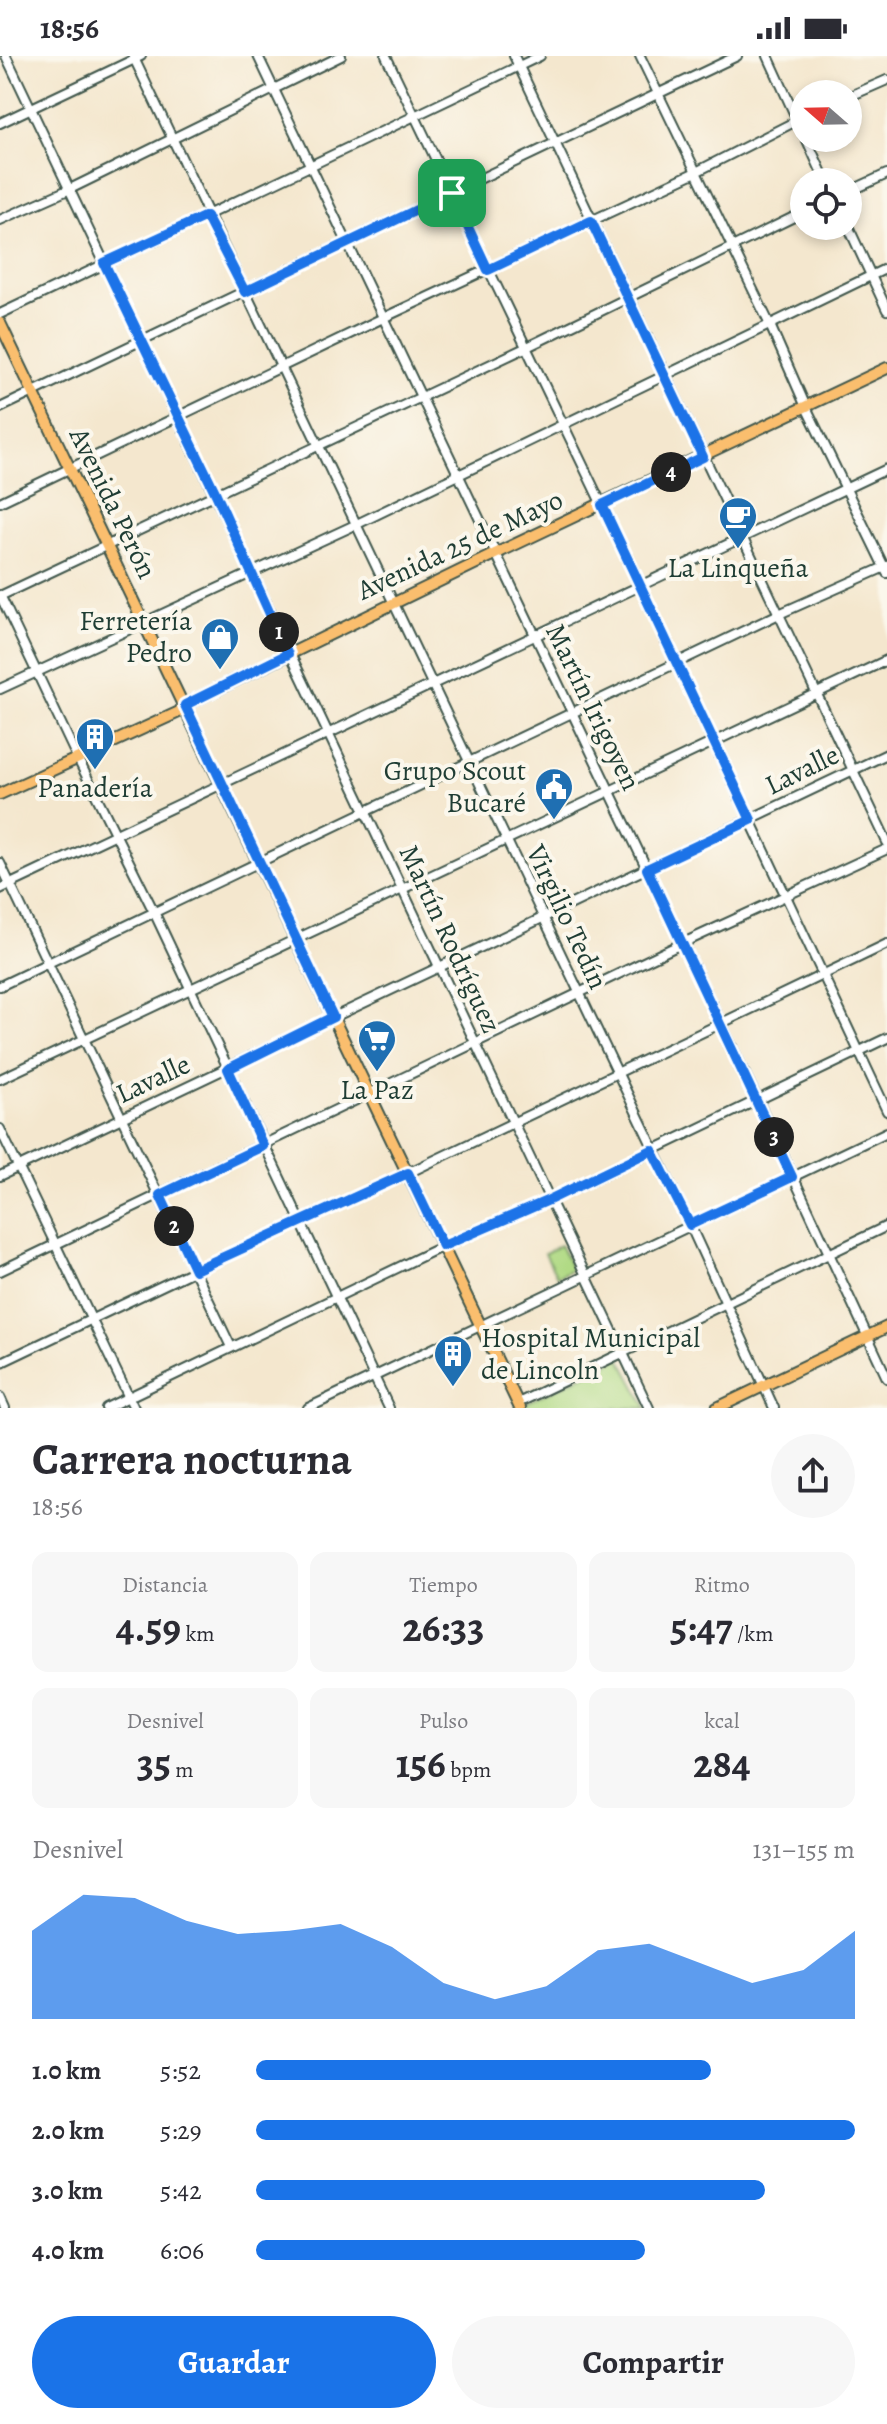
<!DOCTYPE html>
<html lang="es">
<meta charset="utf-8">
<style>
body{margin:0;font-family:Alegreya,serif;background:#f7f7f7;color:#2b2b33;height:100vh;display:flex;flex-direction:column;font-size:30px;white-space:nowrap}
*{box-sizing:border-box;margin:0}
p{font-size:26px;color:#7c7c81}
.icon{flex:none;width:44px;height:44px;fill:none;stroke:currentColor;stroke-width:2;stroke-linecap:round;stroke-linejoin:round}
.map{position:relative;height:1352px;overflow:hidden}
.details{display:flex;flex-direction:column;background:#fff;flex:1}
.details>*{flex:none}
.needle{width:52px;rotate:290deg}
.fabs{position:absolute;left:790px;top:24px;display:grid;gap:16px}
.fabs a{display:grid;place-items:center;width:72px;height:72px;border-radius:50%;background:#fff;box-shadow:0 4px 12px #0003;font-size:40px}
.pin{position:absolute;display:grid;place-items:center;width:68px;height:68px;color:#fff;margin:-34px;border-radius:16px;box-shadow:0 4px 12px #0006}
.km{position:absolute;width:40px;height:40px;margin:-20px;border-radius:50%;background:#222;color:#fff;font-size:22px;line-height:40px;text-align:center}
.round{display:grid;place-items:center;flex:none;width:84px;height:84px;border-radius:42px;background:#f7f7f7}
.head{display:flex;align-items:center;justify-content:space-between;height:136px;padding:0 32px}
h1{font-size:44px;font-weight:700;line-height:60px}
.stats{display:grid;grid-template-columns:repeat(3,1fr);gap:12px;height:136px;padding:8px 32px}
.stats div{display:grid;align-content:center;border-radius:16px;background:#f7f7f7;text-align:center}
.stats b{font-size:40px;font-weight:700}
.stats small{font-size:22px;font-weight:400}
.stats p{font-size:22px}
.chart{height:224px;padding:16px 32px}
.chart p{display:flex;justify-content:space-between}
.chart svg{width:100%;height:144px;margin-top:8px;fill:#1a73e8;opacity:.7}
.cta{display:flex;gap:16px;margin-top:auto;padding:16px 32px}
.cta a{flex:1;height:92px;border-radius:48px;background:#1a73e8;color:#fff;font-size:32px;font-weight:700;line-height:92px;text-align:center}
.cta a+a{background:#f7f7f7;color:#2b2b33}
ul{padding:0 32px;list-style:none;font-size:26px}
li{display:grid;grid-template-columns:128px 96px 1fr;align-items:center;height:60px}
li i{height:20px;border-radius:10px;background:#1a73e8}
.status{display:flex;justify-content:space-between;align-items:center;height:56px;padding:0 40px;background:#fff;direction:ltr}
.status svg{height:22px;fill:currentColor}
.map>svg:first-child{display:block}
.green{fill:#b1da85;stroke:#688c5c;stroke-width:2}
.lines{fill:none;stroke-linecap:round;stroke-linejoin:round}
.minor-casing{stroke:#3f564b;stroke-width:12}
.major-casing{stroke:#3f564b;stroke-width:14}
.minor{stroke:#fff;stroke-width:8}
.major{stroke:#fabe6e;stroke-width:10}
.route-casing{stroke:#fff;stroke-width:16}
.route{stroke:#1a73e8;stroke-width:10}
.labels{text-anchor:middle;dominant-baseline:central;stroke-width:8;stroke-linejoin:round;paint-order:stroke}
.street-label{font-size:28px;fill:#1f3d34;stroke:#fbf7ec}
.poi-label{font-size:28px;fill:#1f3d34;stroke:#fbf7ec}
</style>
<div class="status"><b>18:56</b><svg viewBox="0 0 49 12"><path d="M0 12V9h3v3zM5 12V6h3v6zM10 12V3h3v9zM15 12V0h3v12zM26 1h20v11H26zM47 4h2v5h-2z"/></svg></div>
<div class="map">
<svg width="887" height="1352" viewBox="0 0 887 1352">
<rect width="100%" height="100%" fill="#fbf7ec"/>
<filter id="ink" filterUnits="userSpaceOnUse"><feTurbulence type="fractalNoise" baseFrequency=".0125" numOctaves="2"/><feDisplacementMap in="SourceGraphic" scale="16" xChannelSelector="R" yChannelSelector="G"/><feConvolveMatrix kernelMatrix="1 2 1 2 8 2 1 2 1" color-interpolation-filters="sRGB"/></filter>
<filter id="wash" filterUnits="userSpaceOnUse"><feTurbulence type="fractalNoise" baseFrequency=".006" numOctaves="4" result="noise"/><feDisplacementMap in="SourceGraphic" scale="32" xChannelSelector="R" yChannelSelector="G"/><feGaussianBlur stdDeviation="1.8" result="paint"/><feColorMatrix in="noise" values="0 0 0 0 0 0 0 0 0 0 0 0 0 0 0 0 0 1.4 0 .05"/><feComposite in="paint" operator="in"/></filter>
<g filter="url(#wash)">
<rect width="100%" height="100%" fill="#f4e7ce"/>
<g class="green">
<path d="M560 1189 572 1213 557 1221 545 1197Z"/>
<path d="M620 1302 647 1352H527L526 1347Z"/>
</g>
</g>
<g filter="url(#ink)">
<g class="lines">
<defs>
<g id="minor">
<path d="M6 0 649 1352"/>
<path d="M133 0 690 1169 774 1352"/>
<path d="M258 0 757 1043 887 1322"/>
<path d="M386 0 602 449 887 1055"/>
<path d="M514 0 887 786"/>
<path d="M640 0 770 269 806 351 887 517"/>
<path d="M768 0 804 79"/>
<path d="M848 41 887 24"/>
<path d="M0 67 141 0"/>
<path d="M806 82 826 126"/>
<path d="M848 136 887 118"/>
<path d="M0 164 70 133 341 0"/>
<path d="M848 170 887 254"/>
<path d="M0 258 540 0"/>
<path d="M0 352 737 0"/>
<path d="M0 446 383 262 696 116 804 61"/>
<path d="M0 539 75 697"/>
<path d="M0 540 525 292 804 156"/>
<path d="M0 633 355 469 887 212"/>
<path d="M78 703 154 856 389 1352"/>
<path d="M0 807 231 1291"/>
<path d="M0 833 887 413"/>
<path d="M0 930 779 558 887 510"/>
<path d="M0 1023 887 604"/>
<path d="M0 1073 134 1352"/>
<path d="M0 1120 887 698"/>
<path d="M0 1215 681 888 887 793"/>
<path d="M0 1307 195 1214 408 1117 887 888"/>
<path d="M0 1341 5 1352"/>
<path d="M518 1347 887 1170"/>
<path d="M106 1352 443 1190 549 1144 887 982"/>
<path d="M308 1352 887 1076"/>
</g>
<g id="major">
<path d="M0 267 520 1352"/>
<path d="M0 738 179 656 185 649 495 498 887 312"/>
<path d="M717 1352 887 1271"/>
</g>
</defs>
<use href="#minor" class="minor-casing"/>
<use href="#major" class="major-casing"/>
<use href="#minor" class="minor"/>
<use href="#major" class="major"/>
</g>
</g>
<g class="lines" filter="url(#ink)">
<defs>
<path id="route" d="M452 137 488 214 591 165 703 401 602 449 751 764 647 813 792 1121 690 1169 652 1094 549 1144 443 1190 408 1117 195 1214 160 1139 263 1090 228 1013 333 961 185 649 288 598 216 438 104 207 206 160 245 236Z"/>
</defs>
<use href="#route" class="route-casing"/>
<use href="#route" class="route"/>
</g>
<defs>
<symbol id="cafe-pin" viewBox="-11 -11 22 30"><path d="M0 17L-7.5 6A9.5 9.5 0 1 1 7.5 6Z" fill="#1f6fb2" stroke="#fbf7ec"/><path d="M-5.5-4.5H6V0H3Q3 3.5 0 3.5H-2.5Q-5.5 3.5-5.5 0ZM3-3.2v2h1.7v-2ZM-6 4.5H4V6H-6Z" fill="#fff"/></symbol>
<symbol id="shop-pin" viewBox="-11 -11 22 30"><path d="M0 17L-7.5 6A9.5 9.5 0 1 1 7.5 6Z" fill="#1f6fb2" stroke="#fbf7ec"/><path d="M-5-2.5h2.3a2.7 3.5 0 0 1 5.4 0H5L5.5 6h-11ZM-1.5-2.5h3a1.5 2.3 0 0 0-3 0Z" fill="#fff"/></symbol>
<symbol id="building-pin" viewBox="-11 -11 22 30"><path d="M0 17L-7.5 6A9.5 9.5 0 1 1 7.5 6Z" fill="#1f6fb2" stroke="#fbf7ec"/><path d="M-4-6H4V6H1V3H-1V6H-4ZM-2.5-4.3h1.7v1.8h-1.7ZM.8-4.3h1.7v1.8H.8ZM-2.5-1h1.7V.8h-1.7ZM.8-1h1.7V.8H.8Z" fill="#fff"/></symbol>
<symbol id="civic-pin" viewBox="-11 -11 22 30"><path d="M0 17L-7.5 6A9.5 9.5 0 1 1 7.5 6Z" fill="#1f6fb2" stroke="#fbf7ec"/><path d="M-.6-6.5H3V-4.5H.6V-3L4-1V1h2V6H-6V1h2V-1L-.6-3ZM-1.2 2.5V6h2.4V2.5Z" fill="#fff"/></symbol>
<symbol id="supermarket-pin" viewBox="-11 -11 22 30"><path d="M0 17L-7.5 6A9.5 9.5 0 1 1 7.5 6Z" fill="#1f6fb2" stroke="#fbf7ec"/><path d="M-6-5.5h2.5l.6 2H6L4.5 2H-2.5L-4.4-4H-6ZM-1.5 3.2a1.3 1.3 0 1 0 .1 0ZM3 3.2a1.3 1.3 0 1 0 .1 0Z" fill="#fff"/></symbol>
</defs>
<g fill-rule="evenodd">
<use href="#cafe-pin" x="716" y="438" width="44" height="60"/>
<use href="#shop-pin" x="198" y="559" width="44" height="60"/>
<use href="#building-pin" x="73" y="659" width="44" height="60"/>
<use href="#civic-pin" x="532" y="709" width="44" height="60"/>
<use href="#supermarket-pin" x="355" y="961" width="44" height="60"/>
<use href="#building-pin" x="431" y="1276" width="44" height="60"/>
</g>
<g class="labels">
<g class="street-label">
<text transform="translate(113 447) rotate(64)">Avenida Perón</text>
<text transform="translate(460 489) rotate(-25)">Avenida 25 de Mayo</text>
<text transform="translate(593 651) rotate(64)">Martín Irigoyen</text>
<text transform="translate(802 714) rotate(-26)">Lavalle</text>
<text transform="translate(567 861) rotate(65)">Virgilio Tedín</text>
<text transform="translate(450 883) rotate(65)">Martín Rodríguez</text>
<text transform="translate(153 1023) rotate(-25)">Lavalle</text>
</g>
<g class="poi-label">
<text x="738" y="512">La Linqueña</text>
<text x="192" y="565" text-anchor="end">Ferretería<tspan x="192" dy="32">Pedro</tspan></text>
<text x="526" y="715" text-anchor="end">Grupo Scout<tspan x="526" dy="32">Bucaré</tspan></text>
<text x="95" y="732">Panadería</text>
<text x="377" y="1034">La Paz</text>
<text x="481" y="1282" text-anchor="start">Hospital Municipal<tspan x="481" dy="32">de Lincoln</tspan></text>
</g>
</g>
</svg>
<div class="fabs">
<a><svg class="needle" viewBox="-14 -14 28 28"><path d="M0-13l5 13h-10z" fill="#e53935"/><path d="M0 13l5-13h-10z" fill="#7c7c81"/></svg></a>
<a><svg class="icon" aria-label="locate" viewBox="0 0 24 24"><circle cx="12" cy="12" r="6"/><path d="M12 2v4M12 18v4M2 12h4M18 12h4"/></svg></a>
</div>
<div class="pin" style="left:452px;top:137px;background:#1e9e55"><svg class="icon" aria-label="arrive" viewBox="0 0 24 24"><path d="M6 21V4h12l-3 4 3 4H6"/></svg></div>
<b class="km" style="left:279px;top:576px">1</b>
<b class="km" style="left:174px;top:1170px">2</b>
<b class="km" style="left:774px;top:1081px">3</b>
<b class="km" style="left:671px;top:416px">4</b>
</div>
<section class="details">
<div class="head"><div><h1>Carrera nocturna</h1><p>18:56</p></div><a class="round"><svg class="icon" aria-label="share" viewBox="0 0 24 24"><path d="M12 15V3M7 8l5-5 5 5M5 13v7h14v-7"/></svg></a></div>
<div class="stats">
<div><p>Distancia</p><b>4.59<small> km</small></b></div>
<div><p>Tiempo</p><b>26:33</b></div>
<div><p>Ritmo</p><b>5:47<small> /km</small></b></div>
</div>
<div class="stats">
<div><p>Desnivel</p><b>35<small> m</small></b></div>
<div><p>Pulso</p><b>156<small> bpm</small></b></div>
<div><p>kcal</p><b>284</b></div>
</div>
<div class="chart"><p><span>Desnivel</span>131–155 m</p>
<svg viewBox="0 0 160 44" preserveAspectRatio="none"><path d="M0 44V17L10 6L20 7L30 14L40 18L50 17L60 15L70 22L80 33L90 38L100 34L110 23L120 21L130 27L140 33L150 29L160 17V44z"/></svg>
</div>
<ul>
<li><b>1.0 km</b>5:52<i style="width:76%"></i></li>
<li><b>2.0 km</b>5:29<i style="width:100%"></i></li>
<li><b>3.0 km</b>5:42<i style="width:85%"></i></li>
<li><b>4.0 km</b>6:06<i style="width:65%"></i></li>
</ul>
<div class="cta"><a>Guardar</a><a>Compartir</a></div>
</section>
